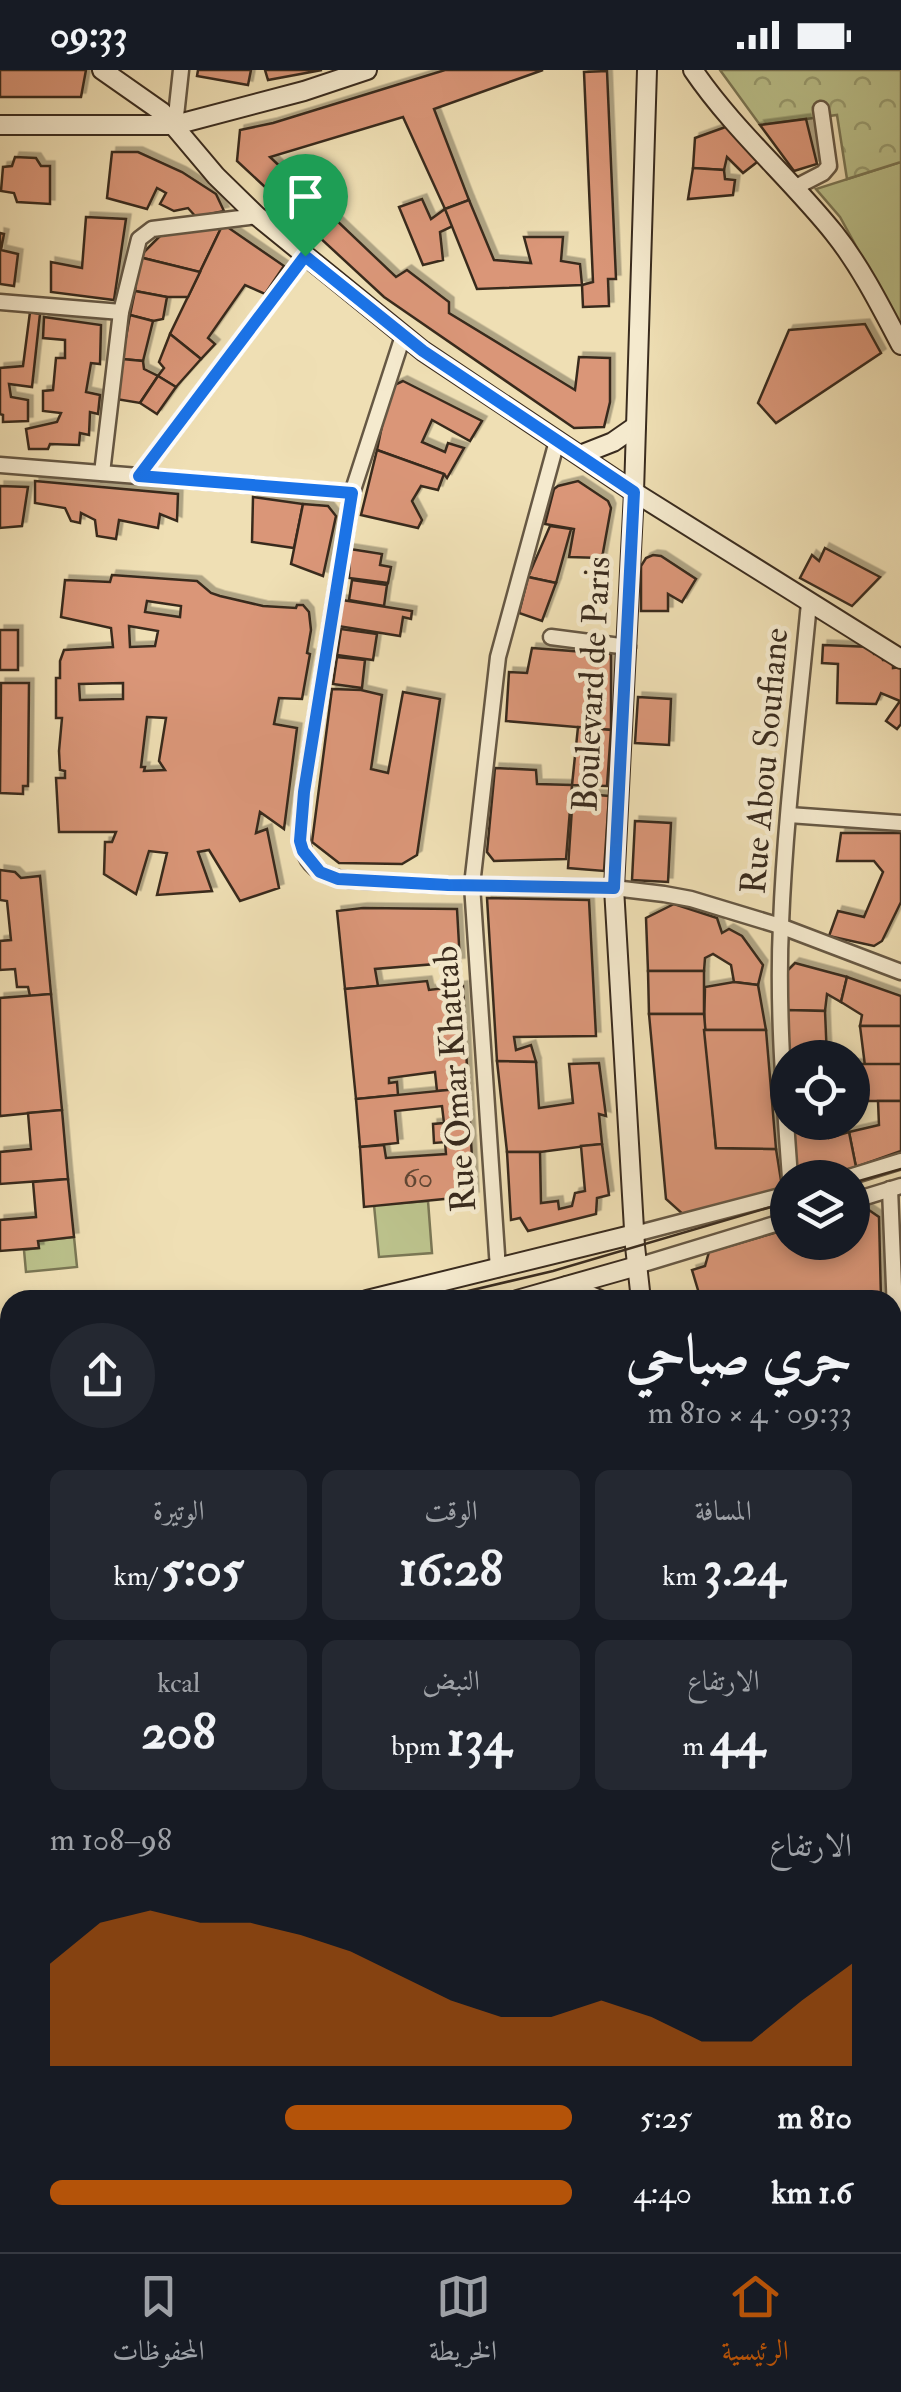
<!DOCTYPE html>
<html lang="ar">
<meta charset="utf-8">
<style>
body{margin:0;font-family:"IM FELL Double Pica",Amiri,serif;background:#242831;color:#f1f3f6;direction:rtl;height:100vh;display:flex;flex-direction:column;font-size:38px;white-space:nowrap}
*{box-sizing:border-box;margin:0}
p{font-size:32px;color:#9ea1a6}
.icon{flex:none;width:55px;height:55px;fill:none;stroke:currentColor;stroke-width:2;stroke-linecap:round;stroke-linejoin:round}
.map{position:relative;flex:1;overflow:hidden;direction:ltr}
.side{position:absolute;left:0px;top:1220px;width:902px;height:962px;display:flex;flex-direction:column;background:#171b24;border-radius:30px 30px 0 0;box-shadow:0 5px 15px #0003;direction:rtl}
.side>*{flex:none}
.fabs{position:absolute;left:770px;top:970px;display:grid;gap:20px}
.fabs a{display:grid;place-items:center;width:100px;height:100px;border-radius:50%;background:#171b24;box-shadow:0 5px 15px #0003;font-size:50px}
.pin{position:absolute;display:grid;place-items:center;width:85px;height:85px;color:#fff;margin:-102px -42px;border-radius:50% 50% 50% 0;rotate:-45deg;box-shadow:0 0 10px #0007}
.pin .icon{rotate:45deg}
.round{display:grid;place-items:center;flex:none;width:105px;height:105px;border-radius:52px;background:#242831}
.headline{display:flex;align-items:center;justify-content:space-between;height:170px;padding:0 50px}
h1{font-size:55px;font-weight:800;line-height:75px}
.stats{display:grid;grid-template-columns:repeat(3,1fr);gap:15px;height:170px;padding:10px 50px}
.stats div{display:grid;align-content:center;border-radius:15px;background:#242831;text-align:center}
.stats b{font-size:50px;font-weight:800}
.stats small{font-size:28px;font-weight:400}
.stats p{font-size:28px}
.chart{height:280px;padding:20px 50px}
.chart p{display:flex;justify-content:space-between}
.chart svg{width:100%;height:180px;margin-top:10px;fill:#b45309;opacity:.7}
ul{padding:0 50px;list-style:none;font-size:32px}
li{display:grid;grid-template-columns:160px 120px 1fr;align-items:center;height:75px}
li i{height:25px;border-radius:12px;background:#b45309}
.status{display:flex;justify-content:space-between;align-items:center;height:70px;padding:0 50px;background:#171b24;direction:ltr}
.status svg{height:28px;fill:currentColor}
.tab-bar{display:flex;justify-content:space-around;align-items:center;height:140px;border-top:2px solid #363941;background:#171b24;font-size:28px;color:#9ea1a6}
.tab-bar a{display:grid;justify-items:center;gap:5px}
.tab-bar .selected{color:#b45309}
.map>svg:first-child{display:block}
.green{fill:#bbc18b;stroke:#7a7654;stroke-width:2.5}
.forest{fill:url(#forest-crowns);stroke:#7a7654;stroke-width:2.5}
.building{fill:#da9678;stroke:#392b1e;stroke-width:2.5;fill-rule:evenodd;filter:url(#shadow)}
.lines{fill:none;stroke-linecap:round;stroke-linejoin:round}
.street-casing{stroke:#665844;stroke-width:19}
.secondary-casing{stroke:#392b1e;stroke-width:22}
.street{stroke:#f5eace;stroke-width:14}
.secondary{stroke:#f5eace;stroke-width:18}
.tram{stroke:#392b1e;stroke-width:2.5}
.route-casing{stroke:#fff;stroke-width:20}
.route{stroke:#1a73e8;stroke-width:12}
.labels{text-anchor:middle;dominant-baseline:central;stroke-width:9;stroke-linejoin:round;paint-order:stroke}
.number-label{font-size:30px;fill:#614634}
.street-label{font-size:35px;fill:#392b1e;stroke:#f5eace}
</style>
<div class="status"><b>09:33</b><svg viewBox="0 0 49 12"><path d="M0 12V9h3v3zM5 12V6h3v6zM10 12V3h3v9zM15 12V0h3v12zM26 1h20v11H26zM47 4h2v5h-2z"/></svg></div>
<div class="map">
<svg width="901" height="2182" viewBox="0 0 901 2182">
<defs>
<pattern id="forest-crowns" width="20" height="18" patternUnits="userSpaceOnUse" patternTransform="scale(2.5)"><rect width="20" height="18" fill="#bbc18b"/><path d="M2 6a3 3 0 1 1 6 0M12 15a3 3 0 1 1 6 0" fill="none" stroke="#999d71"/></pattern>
<filter id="shadow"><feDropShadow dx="4.5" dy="-4.5" stdDeviation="0" flood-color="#0004"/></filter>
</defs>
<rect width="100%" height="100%" fill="#efdfb4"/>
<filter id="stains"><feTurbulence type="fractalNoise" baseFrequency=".002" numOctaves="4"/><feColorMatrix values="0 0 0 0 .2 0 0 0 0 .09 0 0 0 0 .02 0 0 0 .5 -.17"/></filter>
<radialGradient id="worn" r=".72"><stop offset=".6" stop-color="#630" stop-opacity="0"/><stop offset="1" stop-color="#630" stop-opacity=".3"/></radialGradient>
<g class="green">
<path d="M901 92V258L840 147 816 119Z"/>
<path d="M428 1131 432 1183 379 1187 374 1135Z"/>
<path d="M74 1167 77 1197 26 1202 24 1180 38 1178V1171Z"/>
</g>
<path class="forest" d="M720 0H901V92L847 109 837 45 760 55Z"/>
<g class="building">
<path d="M0 0H86L81 27H0Z"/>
<path d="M198 0H251L248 15 197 6Z"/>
<path d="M265 0H322L268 10Z"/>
<path d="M445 0H543L434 39 469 130 445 139 403 47 270 87 396 207 407 200 449 232V243L575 320 579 287 610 288V332L604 357 574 358 384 227 237 91 240 60 273 53Z"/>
<path d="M607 1 616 209H608L609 236 583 237 582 215 593 212 584 2Z"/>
<path d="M806 49 817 94 794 101 760 55Z"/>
<path d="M731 55 761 89 743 103 727 87 724 100 693 98 695 68Z"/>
<path d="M112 82H138L182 102 216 124 224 141 196 147 188 138 174 141 160 134 166 123 157 118 147 139 107 128Z"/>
<path d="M15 87 36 88 41 96H50V134L17 132 14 123 1 121 3 97 12 96Z"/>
<path d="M693 98 724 100 725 109 735 110 733 125 688 129Z"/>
<path d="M422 129 431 149 445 139 453 156 440 162 443 190 423 195 399 137Z"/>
<path d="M469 130 494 190 531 193 524 167H563L561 191 580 194 582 215 477 219 445 139Z"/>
<path d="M86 147 126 149 114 230 51 222V192L82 198Z"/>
<path d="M223 154 200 202 139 187 160 166Z"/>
<path d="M223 154 284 196 265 224 245 215 208 268 215 274 201 289 170 264Z"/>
<path d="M0 163 4 164 1 180 18 184 14 216 0 214Z"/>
<path d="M139 187 200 202 188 227H167L135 221Z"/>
<path d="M135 221 167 227 163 249 153 251 130 245Z"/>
<path d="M30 242 40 244 32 317 9 314 11 327 28 330V351L3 352V345L0 344V298L23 296Z"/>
<path d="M130 245 153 251 143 291 122 289Z"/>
<path d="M44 247 101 255 100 294 91 293 86 322 100 325 98 344 90 342 89 365 80 363 79 375 50 374 48 379H29L26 359 57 352 61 343 43 341V321L53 320 56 288H65V270L43 268Z"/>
<path d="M865 254 881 283 776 353 758 333 789 260Z"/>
<path d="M170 264 201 289 176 317 158 306 164 298 159 292Z"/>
<path d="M122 289 143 291 144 299 158 306 140 333 116 329Z"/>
<path d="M158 306 176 317 157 344 140 333Z"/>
<path d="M403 311 482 351 470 371 432 350 422 372 445 382 448 373 464 378 447 408 444 404 377 380 390 317Z"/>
<path d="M377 380 444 404 438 420 421 416 412 431 422 450 418 458 361 445Z"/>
<path d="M35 411 178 424 177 451 160 444 158 458 119 450 116 469 97 466 95 450 81 443 80 453 71 451 65 438 35 433Z"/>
<path d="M578 411 608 431 611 438 602 488 569 487 574 459 545 454 554 419 558 416Z"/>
<path d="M0 416 28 417 22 456 0 458Z"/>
<path d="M253 427 303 434 294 478 252 472Z"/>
<path d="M303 434 328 436 336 446 323 506 291 494Z"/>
<path d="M550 456 571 459 556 513 528 507Z"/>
<path d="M825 478 880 507 852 536 800 508 812 485 819 491Z"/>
<path d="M350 479 382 484 380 495 391 497 388 513 349 508Z"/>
<path d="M653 485 661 486 696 509 682 532 668 524V541H641V496L646 488Z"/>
<path d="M112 505 197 511 211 523 220 526 263 536 296 538 297 535H303L309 542 311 560 307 583 310 584 302 629 279 628 274 654 297 658 284 759 260 742 256 763 267 759 279 818 240 831 209 780 198 782 212 821 157 825 167 783 149 781 136 824 104 804 105 772H112L116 762H59L56 708H65V701L60 700 59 681 62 648H56V608H60V591L64 580 113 577 111 558 61 547 65 510 110 512ZM147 531 181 536 180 547 145 542ZM129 556 158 561 155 576 130 577ZM123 613V629L80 630 79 614ZM147 647 166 648 159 691 165 700 144 701 145 697H141Z"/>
<path d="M528 507 556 513 542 551 519 543Z"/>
<path d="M352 510 387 515 384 536 349 530Z"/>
<path d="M342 530 412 541 411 549 403 547 400 566 338 556Z"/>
<path d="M341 559 377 564 373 590 337 585Z"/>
<rect x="0" y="560" width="18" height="40"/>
<path d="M823 575 871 577 874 584 882 583 883 590H893V598L901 597V654L897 659 886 651 900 631 881 623 876 634 837 633 838 594 822 593Z"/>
<path d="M532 578 611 584V660L506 651 509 602 527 603Z"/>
<path d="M337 587 365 590 362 618 333 614Z"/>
<path d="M1 613H29L28 716H23V724L0 723Z"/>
<path d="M332 619 361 620 382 625 371 699 388 703 403 622 440 629 417 785 402 794 339 793 312 772Z"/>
<path d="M638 627 671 629 669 675 635 673Z"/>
<path d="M578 657 611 660 607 716 572 715Z"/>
<path d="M495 698 536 700 537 714 572 715 566 789 494 791 487 782Z"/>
<path d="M573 723 609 726 604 801 568 798Z"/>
<path d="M635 751 671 753 668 812 632 810Z"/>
<path d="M841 763H901V832L882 871 874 876 829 866 838 841 864 847 883 802 874 791H837Z"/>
<path d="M0 800 15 802 21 808 40 806 51 924 30 926 28 917H17L15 899 0 900V871L11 870 7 831 0 830Z"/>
<path d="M487 828 589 830 596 966 514 967 516 980 531 975 536 992 497 991Z"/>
<path d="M674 834 717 848 722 863 729 859 742 866 763 895 758 915 734 912 731 895 713 884 705 888 704 901H648L646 848Z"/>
<path d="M363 838 457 839 460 892 375 899 378 916 345 919 337 841Z"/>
<path d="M795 893 847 907 841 932 827 924 825 941 786 940 784 904Z"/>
<path d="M648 901H704V944H649Z"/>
<path d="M847 907 901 926V956H860L862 945 841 932Z"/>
<path d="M427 911 429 920 463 916 468 1018 437 1021 435 1002 389 1008V1013L397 1012 398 1025 356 1029 345 919Z"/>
<path d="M734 912 758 915 766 960H704L705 917Z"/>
<path d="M51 924 62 1040 0 1046V928Z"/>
<path d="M786 940 825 941 827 988H788Z"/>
<path d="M649 944H704L716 1078 776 1079 783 1123 686 1147 666 1129Z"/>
<path d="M860 956H901V994L865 996Z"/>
<path d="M704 960H766L776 1079 716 1078Z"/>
<path d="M497 991 536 992 539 1038 573 1033 569 994 599 993 606 1046 599 1044 602 1074 540 1082H507Z"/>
<path d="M852 994H901V1031H868L867 1011 852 1013Z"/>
<path d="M468 1018 471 1070 434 1073 433 1054 444 1053 442 1036 395 1041 398 1073 360 1077 356 1029Z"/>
<path d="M878 1031H901V1081L856 1097 849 1062 879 1055Z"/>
<path d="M62 1040 68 1109 0 1114V1082L31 1079 28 1043Z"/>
<path d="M825 1057 829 1068 849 1062 856 1097 816 1108H795L791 1059Z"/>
<path d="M471 1070 474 1126 364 1137 360 1077 384 1075 386 1088 446 1084 445 1072Z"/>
<path d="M602 1074 609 1125 597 1128 596 1144 528 1161 520 1148 511 1150 507 1082H540L541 1133 558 1131 559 1139 572 1136 575 1123 585 1121 581 1076Z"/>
<path d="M68 1109 74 1167 38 1171 39 1178 0 1181V1150L36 1147 33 1112Z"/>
<path d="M863 1136 879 1147 881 1230H701L692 1200 705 1196 709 1182 788 1159V1172H852V1139Z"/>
<path d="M0 1315H10V1488L0 1489Z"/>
<path d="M901 1412V1474L893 1482 892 1414Z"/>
<path d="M892 1536 901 1544V1580L892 1586Z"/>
<path d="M3 1621 10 1627V1724L0 1736V1694L3 1690 0 1687V1625Z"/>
<path d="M10 2140V2172H108L119 2178 117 2182H0V2142L7 2145Z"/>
<path d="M548 2172H576L571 2182H544Z"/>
</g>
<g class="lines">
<defs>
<g id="street">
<path d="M175 55 181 0"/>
<path d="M794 118 823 103 829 96 821 39"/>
<path d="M0 232 121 242"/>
<path d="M403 266 352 423 304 722C301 766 291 804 350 810L448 815 614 818 664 824 691 829 780 856 901 902"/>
<path d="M0 395 352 423"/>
<path d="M102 403 121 242 139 169 152 159 257 146"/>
<path d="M139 406 305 186"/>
<path d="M551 567 628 577"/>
<path d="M789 745 901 753"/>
<path d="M790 1108C784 1024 777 938 781 854 785 747 799 640 809 533"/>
<path d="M846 1108 901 1091"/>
<path d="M890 1119 901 1387"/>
<path d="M852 1131 901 1116"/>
<path d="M635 1164 788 1124"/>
<path d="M637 1196 788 1150"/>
<path d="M498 1199 472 815 498 587 557 371"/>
<path d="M892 1511 901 1520"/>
<path d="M892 1603 901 1597"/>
<path d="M892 1666 901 1676"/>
<path d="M892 1751 901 1744"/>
<path d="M0 1856 10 1860"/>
<path d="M892 1856 901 1866"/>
<path d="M892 1985 901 1998"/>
<path d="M892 2016 901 2009"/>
<path d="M0 2039 10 2044"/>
<path d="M892 2113 901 2114"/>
<path d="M264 2172 283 2182"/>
<path d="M665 2172 687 2182"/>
<path d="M179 2182 182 2172"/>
<path d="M375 2182 380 2172"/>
<path d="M518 2182 522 2172"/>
</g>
<g id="secondary">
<path d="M102 0 162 42 216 106 257 146 423 281 634 422 901 589"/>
<path d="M693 0C733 59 789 107 834 163 861 197 881 237 901 275"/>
<path d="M0 55H175L304 21 367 0"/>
<path d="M580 385 613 372 636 356"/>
<path d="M567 1216 600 1230"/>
<path d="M367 1230 635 1164"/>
<path d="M517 1230 637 1196"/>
<path d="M641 1230 635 1176 614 818 634 422 647 0"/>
<path d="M0 1263 10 1262"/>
<path d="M0 1302 10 1301"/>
<path d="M701 2172 702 2182"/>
</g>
</defs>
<use href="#street" class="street-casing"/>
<use href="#secondary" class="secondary-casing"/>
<use href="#street" class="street"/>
<use href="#secondary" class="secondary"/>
<g class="tram">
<path d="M852 1113 901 1099"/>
<path d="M430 1230 553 1201 788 1132"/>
<path d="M0 1284 10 1283"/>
</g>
</g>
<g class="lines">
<defs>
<path id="route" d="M305 186 423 281 634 422 614 818 448 815 338 809 320 802 303 781 300 771 304 722 352 423 139 406Z"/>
</defs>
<use href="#route" class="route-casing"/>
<use href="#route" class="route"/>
</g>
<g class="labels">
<g class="number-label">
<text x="418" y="1107">60</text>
</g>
<g class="street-label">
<text transform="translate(592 614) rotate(-87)">Boulevard de Paris</text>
<text transform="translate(765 691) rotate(-85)">Rue Abou Soufiane</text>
<text transform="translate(455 1009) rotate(-94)">Rue Omar Khattab</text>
</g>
</g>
<rect width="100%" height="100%" filter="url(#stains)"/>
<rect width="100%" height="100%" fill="url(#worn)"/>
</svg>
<div class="fabs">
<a><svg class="icon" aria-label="locate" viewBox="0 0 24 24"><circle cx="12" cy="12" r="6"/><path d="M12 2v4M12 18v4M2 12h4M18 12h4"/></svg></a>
<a><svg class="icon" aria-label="layers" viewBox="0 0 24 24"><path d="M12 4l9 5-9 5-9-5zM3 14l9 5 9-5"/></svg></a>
</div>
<div class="pin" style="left:305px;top:186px;background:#1e9e55"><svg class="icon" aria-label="arrive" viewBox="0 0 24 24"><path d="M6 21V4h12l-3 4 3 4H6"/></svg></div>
<section class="side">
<div class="headline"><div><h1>جري صباحي</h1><p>09:33 · 4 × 810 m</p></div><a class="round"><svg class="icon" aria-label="share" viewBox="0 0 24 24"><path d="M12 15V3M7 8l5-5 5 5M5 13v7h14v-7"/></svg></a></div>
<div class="stats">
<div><p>المسافة</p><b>3.24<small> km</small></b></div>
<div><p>الوقت</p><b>16:28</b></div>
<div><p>الوتيرة</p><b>5:05<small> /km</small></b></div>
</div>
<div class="stats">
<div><p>الارتفاع</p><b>44<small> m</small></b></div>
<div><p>النبض</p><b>134<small> bpm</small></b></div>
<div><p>kcal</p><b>208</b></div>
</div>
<div class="chart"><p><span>الارتفاع</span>98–108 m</p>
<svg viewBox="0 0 160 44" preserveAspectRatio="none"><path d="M0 44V19L10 9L20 6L30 9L40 9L50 12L60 16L70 22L80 28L90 32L100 32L110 28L120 32L130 38L140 38L150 28L160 19V44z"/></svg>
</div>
<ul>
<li><b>810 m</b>5:25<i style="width:55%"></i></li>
<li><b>1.6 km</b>4:40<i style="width:100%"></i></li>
</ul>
</section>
</div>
<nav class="tab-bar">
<a class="selected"><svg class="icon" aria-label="home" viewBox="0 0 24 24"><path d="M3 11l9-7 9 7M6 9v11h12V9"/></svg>الرئيسية</a>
<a><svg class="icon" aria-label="map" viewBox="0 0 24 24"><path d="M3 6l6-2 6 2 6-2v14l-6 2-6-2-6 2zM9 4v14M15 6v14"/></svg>الخريطة</a>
<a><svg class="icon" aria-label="saved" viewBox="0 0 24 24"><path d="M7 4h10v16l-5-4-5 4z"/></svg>المحفوظات</a>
</nav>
